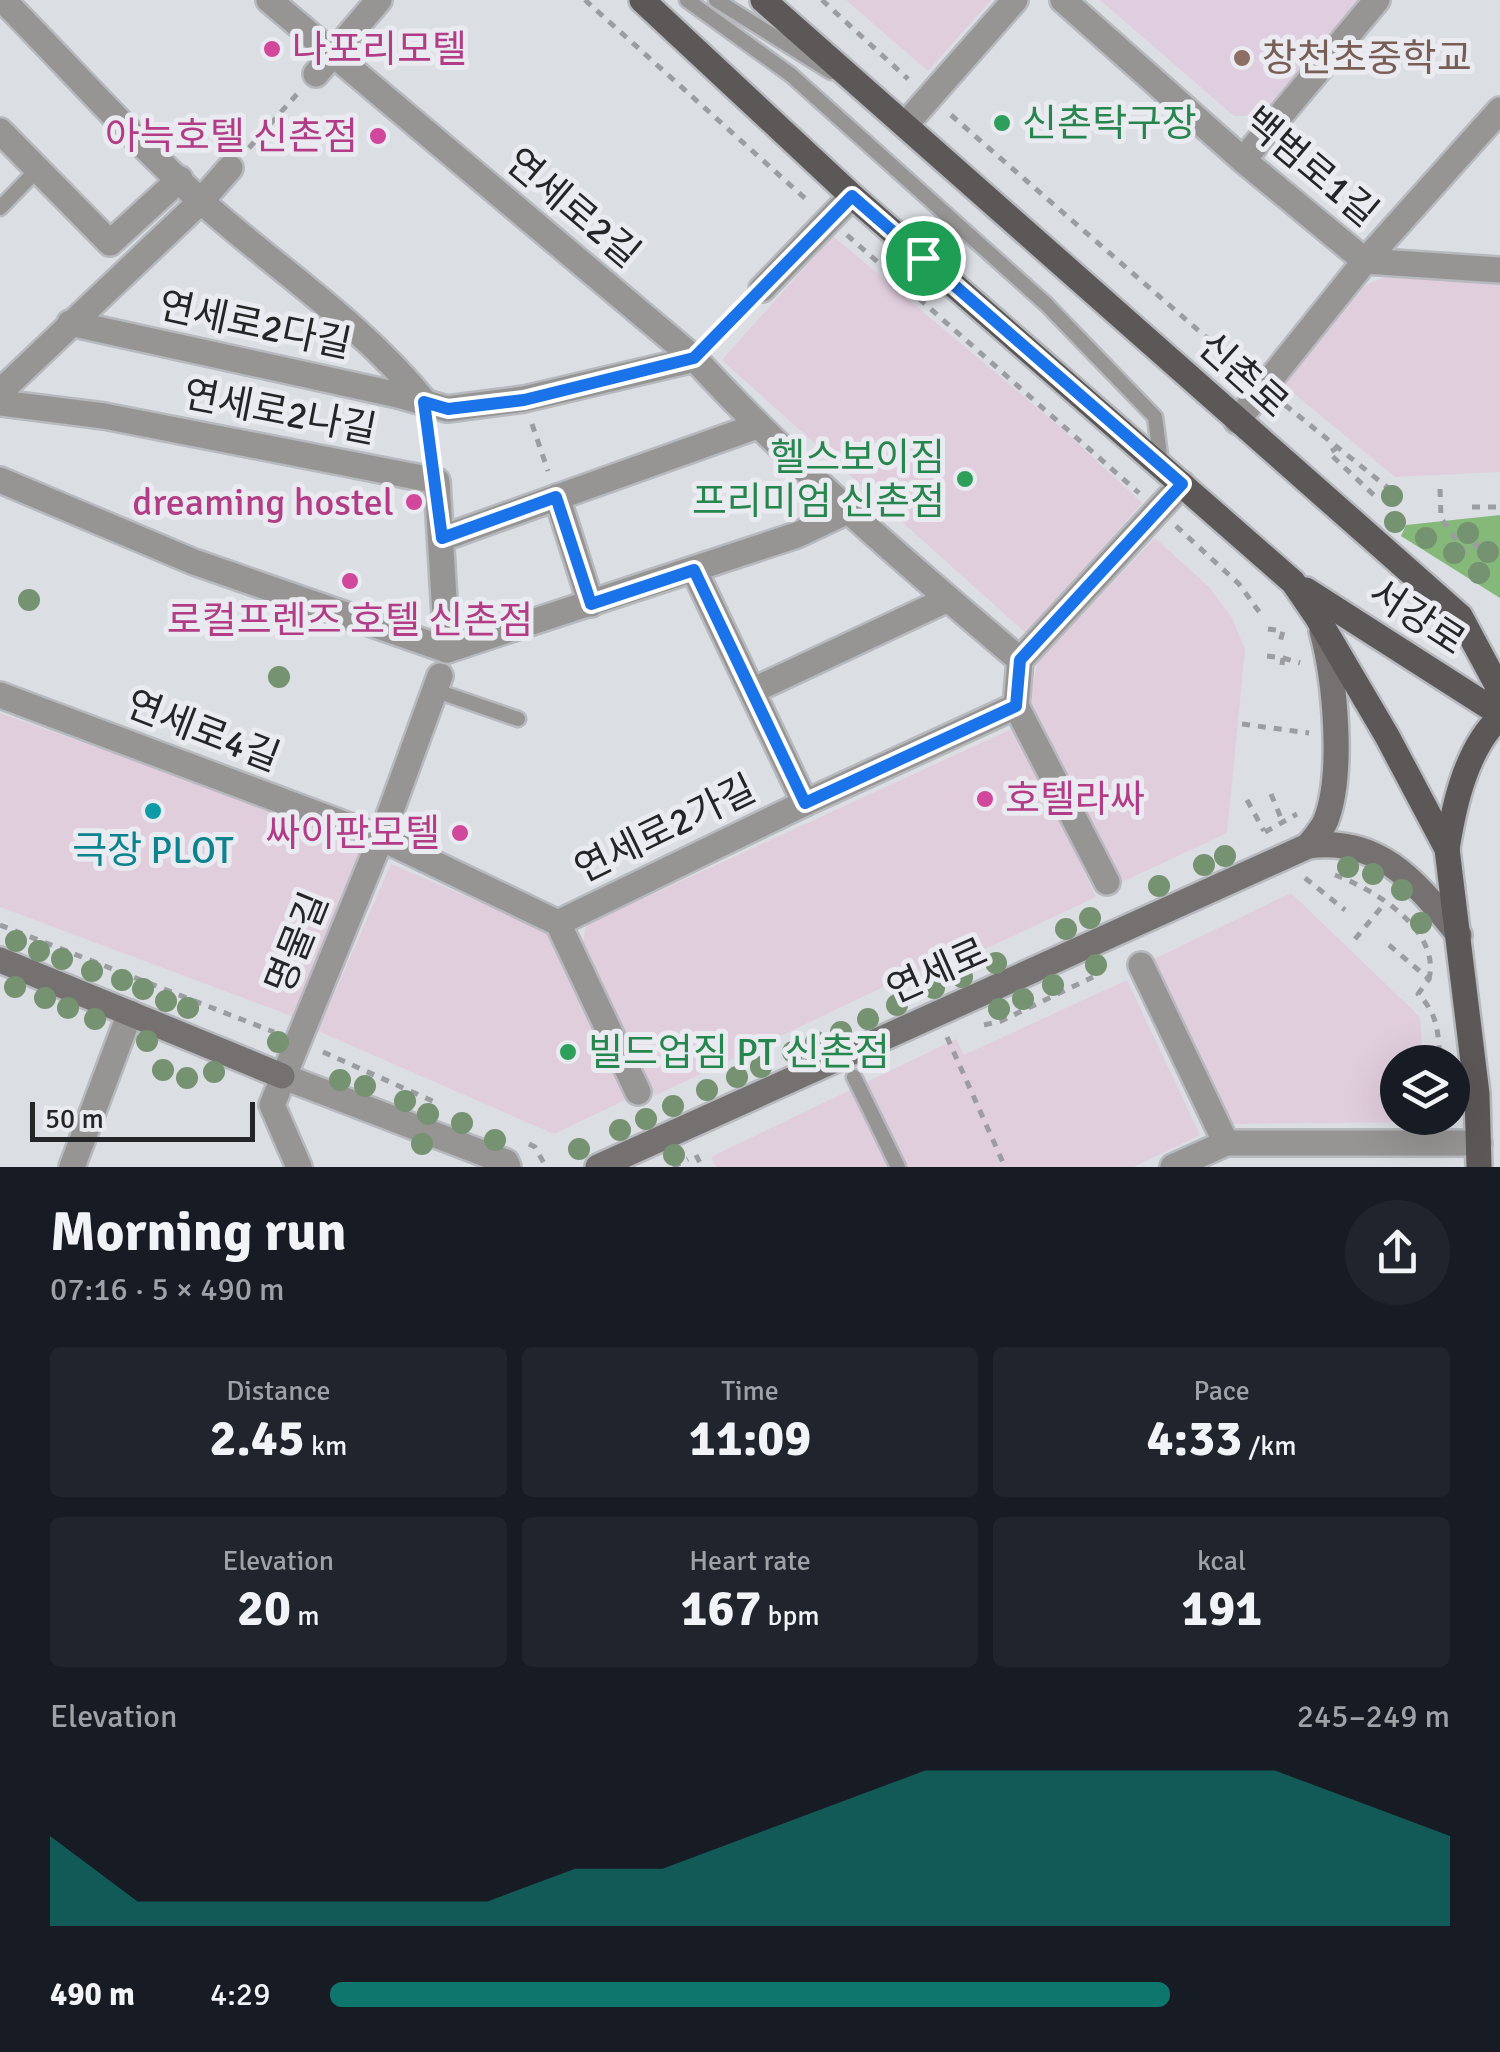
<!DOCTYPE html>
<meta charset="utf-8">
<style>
body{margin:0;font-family:Signika,"Noto Sans KR",sans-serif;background:#20242c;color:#f1f3f6;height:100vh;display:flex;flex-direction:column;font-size:38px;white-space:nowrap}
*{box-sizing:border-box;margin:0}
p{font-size:32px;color:#9ea1a6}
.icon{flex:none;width:55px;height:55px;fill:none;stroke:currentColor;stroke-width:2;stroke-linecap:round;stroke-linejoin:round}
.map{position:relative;height:1167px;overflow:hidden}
.details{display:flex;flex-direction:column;background:#171b24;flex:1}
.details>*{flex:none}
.controls{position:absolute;left:1380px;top:1045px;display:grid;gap:20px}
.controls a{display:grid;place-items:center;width:90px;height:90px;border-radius:50%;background:#171b24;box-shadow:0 10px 40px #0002;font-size:50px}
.scale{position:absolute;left:30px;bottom:25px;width:225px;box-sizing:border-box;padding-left:10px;border:5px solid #242527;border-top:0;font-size:28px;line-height:35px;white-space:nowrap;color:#242527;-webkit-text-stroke:8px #e9ebf0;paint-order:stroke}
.pin{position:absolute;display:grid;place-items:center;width:85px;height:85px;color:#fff;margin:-42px;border:5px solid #fff;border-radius:50%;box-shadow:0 2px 10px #0007}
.round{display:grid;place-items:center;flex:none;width:105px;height:105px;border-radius:52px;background:#20242c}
.head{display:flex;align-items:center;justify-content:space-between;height:170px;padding:0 50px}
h1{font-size:55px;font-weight:700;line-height:75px}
.figures{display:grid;grid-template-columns:repeat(3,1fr);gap:15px;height:170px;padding:10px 50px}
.figures div{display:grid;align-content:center;border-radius:10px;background:#20242c;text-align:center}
.figures b{font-size:50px;font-weight:700}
.figures small{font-size:28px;font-weight:400}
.figures p{font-size:28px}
.chart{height:280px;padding:20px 50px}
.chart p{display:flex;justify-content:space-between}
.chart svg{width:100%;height:180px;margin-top:10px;fill:#0f766e;opacity:.7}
ul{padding:0 50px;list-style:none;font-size:32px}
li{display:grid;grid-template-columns:160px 120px 1fr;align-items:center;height:75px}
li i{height:25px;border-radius:12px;background:#0f766e}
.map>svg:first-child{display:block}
.commercial{fill:#e1cedd}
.education{fill:#dfcedf}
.forest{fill:#84b979}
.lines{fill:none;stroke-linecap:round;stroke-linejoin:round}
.lane-casing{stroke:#b6b9bd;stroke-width:19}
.street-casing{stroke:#b6b9bd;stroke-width:30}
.secondary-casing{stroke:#b6b9bd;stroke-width:30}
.primary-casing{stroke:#b6b9bd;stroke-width:30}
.path{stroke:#9b9da1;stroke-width:5;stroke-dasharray:8 8;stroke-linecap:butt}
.lane{stroke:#979494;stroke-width:14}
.street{stroke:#979494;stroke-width:25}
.secondary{stroke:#747170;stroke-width:25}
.primary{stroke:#5c5857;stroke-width:25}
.tree{fill:#759271}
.route-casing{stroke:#fff;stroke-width:20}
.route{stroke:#1a73e8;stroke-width:12}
.hotel-dot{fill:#d1479c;stroke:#e9ebf0;stroke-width:4}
.education-dot{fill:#8d6e63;stroke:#e9ebf0;stroke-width:4}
.leisure-dot{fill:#2e9e5b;stroke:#e9ebf0;stroke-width:4}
.culture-dot{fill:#0f9aa8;stroke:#e9ebf0;stroke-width:4}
.labels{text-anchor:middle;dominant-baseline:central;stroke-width:10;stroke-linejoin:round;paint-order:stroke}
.hotel-label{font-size:38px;fill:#b23c85;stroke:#e9ebf0;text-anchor:end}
.education-label{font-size:38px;fill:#785e54;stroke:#e9ebf0;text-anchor:start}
.leisure-label{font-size:38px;fill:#27864d;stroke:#e9ebf0;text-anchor:start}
.street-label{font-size:38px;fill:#242527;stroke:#e9ebf0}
.culture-label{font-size:38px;fill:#0d838f;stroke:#e9ebf0}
</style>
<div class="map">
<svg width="1500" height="1167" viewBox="0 0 1500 1167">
<rect width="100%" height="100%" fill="#dbdee3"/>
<g class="commercial">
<path d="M846 0H991L928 71Z"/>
<path d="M833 236 1061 428 1142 503 1027 634 722 360Z"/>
<path d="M1390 275 1500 282V472L1395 477 1284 385 1366 285Z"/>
<path d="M1155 538 1209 587 1232 618 1245 650 1227 833 1120 883 1030 700 1037 662Z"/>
<path d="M0 713 370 845 294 1017 0 907Z"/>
<path d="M1016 727 1096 897 985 949 980 941 654 1096 583 942 586 925Z"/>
<path d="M391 864 549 932 625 1100 554 1134 318 1031Z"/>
<path d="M1291 893 1420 1017 1423 1062H1398V1118H1427V1122L1233 1124 1152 960Z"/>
<path d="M1127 980 1200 1135 1133 1167H716L711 1157 956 1039 964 1055Z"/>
</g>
<path class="education" d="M1100 0H1368L1269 115 1234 116Z"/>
<path class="forest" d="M1500 515V598L1401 536 1406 525Z"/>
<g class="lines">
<defs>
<g id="lane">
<path d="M687 0 791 75 1046 304 1155 417 1161 463"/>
<path d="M716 0 831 72"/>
<path d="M0 208 37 170"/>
<path d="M437 691 518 719"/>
<path d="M854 1077 898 1167"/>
</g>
<g id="street">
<path d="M3 0C69 67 133 139 202 202 276 268 362 324 424 401"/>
<path d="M269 0 695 359C795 468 907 564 1020 660"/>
<path d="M1063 0 1243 160 1365 261 1500 270"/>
<path d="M316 74 379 0"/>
<path d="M906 124 1015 0"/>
<path d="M0 131 110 243 180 179"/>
<path d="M1243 160 1377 0"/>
<path d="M762 289 852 196"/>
<path d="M70 323 398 395 447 409 524 399 695 359"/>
<path d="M0 392 201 201 230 168"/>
<path d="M0 403 104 416 437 481 447 650"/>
<path d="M1237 421 1365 261 1500 110"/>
<path d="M0 480 194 562 447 650 797 535 848 511"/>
<path d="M557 497 591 604"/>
<path d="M443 538 757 426"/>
<path d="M694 570 805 803"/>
<path d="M1020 660 1016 706 1107 882"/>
<path d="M1020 660 1182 484"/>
<path d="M752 691 948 599"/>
<path d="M0 695 381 838 558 923 638 1092"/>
<path d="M558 923 805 803 1016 706"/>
<path d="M1141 965 1226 1143"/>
<path d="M282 1076 506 1162 508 1167"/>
<path d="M72 1167 130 1013"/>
<path d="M299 1167 272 1105 381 838 440 676"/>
<path d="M1173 1167 1226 1143H1479"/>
</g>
<g id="secondary">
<path d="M1308 846C1315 837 1322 830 1326 820 1344 773 1335 679 1322 631"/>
<path d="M0 960 282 1076"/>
<path d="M598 1167 1308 846C1381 836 1417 884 1459 935"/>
</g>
<g id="primary">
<path d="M642 0 852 196 1293 582 1317 617 1387 736 1447 849 1477 1094 1479 1167"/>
<path d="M763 0 1460 616 1497 685 1500 702"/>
<path d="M1306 590 1500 714"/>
<path d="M1447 849C1454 805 1466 749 1500 717"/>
</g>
</defs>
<use href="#lane" class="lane-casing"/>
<use href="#street" class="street-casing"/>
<use href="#secondary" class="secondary-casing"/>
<use href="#primary" class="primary-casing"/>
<g class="path">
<path d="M585 0 809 202"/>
<path d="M822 0 908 79"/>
<path d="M951 115 1245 371"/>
<path d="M249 148 298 93"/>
<path d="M847 235 1139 493"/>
<path d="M712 341 746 305"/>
<path d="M1285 405 1392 491"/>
<path d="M532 424 548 471"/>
<path d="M429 430 433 454"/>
<path d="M1338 447 1329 453 1376 497"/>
<path d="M1440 489 1441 518 1465 552 1483 541"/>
<path d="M1472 507H1500"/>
<path d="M1176 526 1239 584 1260 613"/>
<path d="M1268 629 1283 631 1280 642"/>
<path d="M1267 656 1283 658 1282 665"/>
<path d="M1283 658 1300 663"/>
<path d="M1242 724 1309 733"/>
<path d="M1271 794 1283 823"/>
<path d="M1247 800 1264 831"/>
<path d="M1265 832 1297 814"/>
<path d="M1335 875C1374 889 1441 930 1429 979"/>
<path d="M1305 878 1345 910"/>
<path d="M0 925 274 1032"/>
<path d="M1355 939 1385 903"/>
<path d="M1389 945 1429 979 1418 994C1439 1015 1438 1034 1440 1062"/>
<path d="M984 1025 1001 1021 1093 977"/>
<path d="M947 1037 1005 1167"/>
<path d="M323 1052 437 1103"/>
<path d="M529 1144 535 1147 546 1167"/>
<path d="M696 1155 702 1167"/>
<path d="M673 1167 688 1159"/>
</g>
<use href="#lane" class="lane"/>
<use href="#street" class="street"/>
<use href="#secondary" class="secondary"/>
<use href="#primary" class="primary"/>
</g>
<g class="tree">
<circle cx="1392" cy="496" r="11"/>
<circle cx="1395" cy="522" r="11"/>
<circle cx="1468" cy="533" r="11"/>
<circle cx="1426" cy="538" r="11"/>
<circle cx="1488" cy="552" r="11"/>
<circle cx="1454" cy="553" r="11"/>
<circle cx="1479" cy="573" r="11"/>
<circle cx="29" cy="600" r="11"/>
<circle cx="279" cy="677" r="11"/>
<circle cx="1225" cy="856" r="11"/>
<circle cx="1204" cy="865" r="11"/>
<circle cx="1348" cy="867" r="11"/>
<circle cx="1373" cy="874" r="11"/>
<circle cx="1159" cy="886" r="11"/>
<circle cx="1402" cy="890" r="11"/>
<circle cx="1090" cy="918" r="11"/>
<circle cx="1421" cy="923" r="11"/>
<circle cx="1066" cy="929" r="11"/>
<circle cx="16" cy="941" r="11"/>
<circle cx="39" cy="951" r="11"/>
<circle cx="62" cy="959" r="11"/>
<circle cx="996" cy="963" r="11"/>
<circle cx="1096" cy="965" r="11"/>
<circle cx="92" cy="971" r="11"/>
<circle cx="962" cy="977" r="11"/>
<circle cx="122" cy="980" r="11"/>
<circle cx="1053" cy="985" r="11"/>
<circle cx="15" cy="987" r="11"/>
<circle cx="934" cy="988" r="11"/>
<circle cx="143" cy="989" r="11"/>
<circle cx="45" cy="998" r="11"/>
<circle cx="1023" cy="999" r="11"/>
<circle cx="166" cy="1001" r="11"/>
<circle cx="897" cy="1005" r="11"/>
<circle cx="68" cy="1008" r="11"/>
<circle cx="188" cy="1008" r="11"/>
<circle cx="999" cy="1009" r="11"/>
<circle cx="95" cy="1019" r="11"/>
<circle cx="868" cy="1019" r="11"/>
<circle cx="841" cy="1032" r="11"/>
<circle cx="147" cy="1041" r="11"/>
<circle cx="278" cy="1042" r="11"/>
<circle cx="816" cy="1042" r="11"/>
<circle cx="793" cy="1052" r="11"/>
<circle cx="761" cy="1067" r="11"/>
<circle cx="163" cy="1070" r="11"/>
<circle cx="214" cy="1072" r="11"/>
<circle cx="737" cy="1077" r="11"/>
<circle cx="187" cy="1078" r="11"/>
<circle cx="340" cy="1080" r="11"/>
<circle cx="365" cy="1086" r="11"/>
<circle cx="707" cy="1090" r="11"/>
<circle cx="405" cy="1101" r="11"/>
<circle cx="673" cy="1106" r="11"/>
<circle cx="428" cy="1114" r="11"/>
<circle cx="646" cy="1119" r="11"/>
<circle cx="462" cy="1123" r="11"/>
<circle cx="620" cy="1130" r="11"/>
<circle cx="495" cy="1140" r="11"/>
<circle cx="422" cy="1144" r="11"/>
<circle cx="579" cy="1149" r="11"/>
<circle cx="674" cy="1155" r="11"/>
</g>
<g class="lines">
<defs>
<path id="route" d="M852 196 1182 484 1020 660 1016 706 805 803 694 570 591 604 556 497 442 538 424 402 448 409 524 400 694 358Z"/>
</defs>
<use href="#route" class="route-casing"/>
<use href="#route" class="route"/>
</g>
<g class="hotel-dot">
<circle cx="272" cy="49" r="10"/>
<circle cx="378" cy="136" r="10"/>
<circle cx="414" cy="502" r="10"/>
<circle cx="350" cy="581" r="10"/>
<circle cx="985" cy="799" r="10"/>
<circle cx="460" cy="833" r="10"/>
</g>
<circle class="education-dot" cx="1242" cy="58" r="10"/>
<g class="leisure-dot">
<circle cx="1002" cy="123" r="10"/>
<circle cx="965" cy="479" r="10"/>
<circle cx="568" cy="1052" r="10"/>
</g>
<circle class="culture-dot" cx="153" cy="811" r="10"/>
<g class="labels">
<g class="hotel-label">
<text x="292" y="49" text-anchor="start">나포리모텔</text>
<text x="358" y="136">아늑호텔 신촌점</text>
<text x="394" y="502">dreaming hostel</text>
<text x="350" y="620" text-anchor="middle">로컬프렌즈 호텔 신촌점</text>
<text x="1005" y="799" text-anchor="start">호텔라싸</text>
<text x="440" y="833">싸이판모텔</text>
</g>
<g class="education-label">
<text x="1262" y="58">창천초중학교</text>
</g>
<g class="leisure-label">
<text x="1022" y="123">신촌탁구장</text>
<text x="945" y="457" text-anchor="end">헬스보이짐<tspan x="945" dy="44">프리미엄 신촌점</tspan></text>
<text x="588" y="1052">빌드업짐 PT 신촌점</text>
</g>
<g class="street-label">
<text transform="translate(1311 167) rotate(40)">백범로1길</text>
<text transform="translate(573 208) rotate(40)">연세로2길</text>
<text transform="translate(255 325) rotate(12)">연세로2다길</text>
<text transform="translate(1243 375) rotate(42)">신촌로</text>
<text transform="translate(280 412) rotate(11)">연세로2나길</text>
<text transform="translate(1417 617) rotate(33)">서강로</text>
<text transform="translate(203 731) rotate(21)">연세로4길</text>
<text transform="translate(665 829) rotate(-26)">연세로2가길</text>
<text transform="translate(297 943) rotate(-68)">명물길</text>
<text transform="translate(937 971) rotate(-24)">연세로</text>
</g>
<g class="culture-label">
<text x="153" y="850">극장 PLOT</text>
</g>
</g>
</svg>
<div class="controls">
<a><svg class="icon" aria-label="layers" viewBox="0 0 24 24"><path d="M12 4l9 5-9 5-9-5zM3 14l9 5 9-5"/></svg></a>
</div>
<div class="scale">50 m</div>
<div class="pin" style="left:923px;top:258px;background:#1e9e55"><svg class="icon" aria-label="arrive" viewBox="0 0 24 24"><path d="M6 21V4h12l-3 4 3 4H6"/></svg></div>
</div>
<section class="details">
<div class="head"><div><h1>Morning run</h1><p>07:16 · 5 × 490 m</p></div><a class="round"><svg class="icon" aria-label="share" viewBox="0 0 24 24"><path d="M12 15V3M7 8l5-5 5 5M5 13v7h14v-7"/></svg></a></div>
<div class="figures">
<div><p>Distance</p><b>2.45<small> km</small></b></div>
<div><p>Time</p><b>11:09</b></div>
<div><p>Pace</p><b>4:33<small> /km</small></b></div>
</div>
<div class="figures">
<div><p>Elevation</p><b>20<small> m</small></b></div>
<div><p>Heart rate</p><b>167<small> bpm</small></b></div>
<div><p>kcal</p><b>191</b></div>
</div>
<div class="chart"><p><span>Elevation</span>245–249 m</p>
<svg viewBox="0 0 160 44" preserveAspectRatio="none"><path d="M0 44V22L10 38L20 38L30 38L40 38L50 38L60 30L70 30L80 22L90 14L100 6L110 6L120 6L130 6L140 6L150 14L160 22V44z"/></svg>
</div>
<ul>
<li><b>490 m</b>4:29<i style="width:75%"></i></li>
</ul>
</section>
